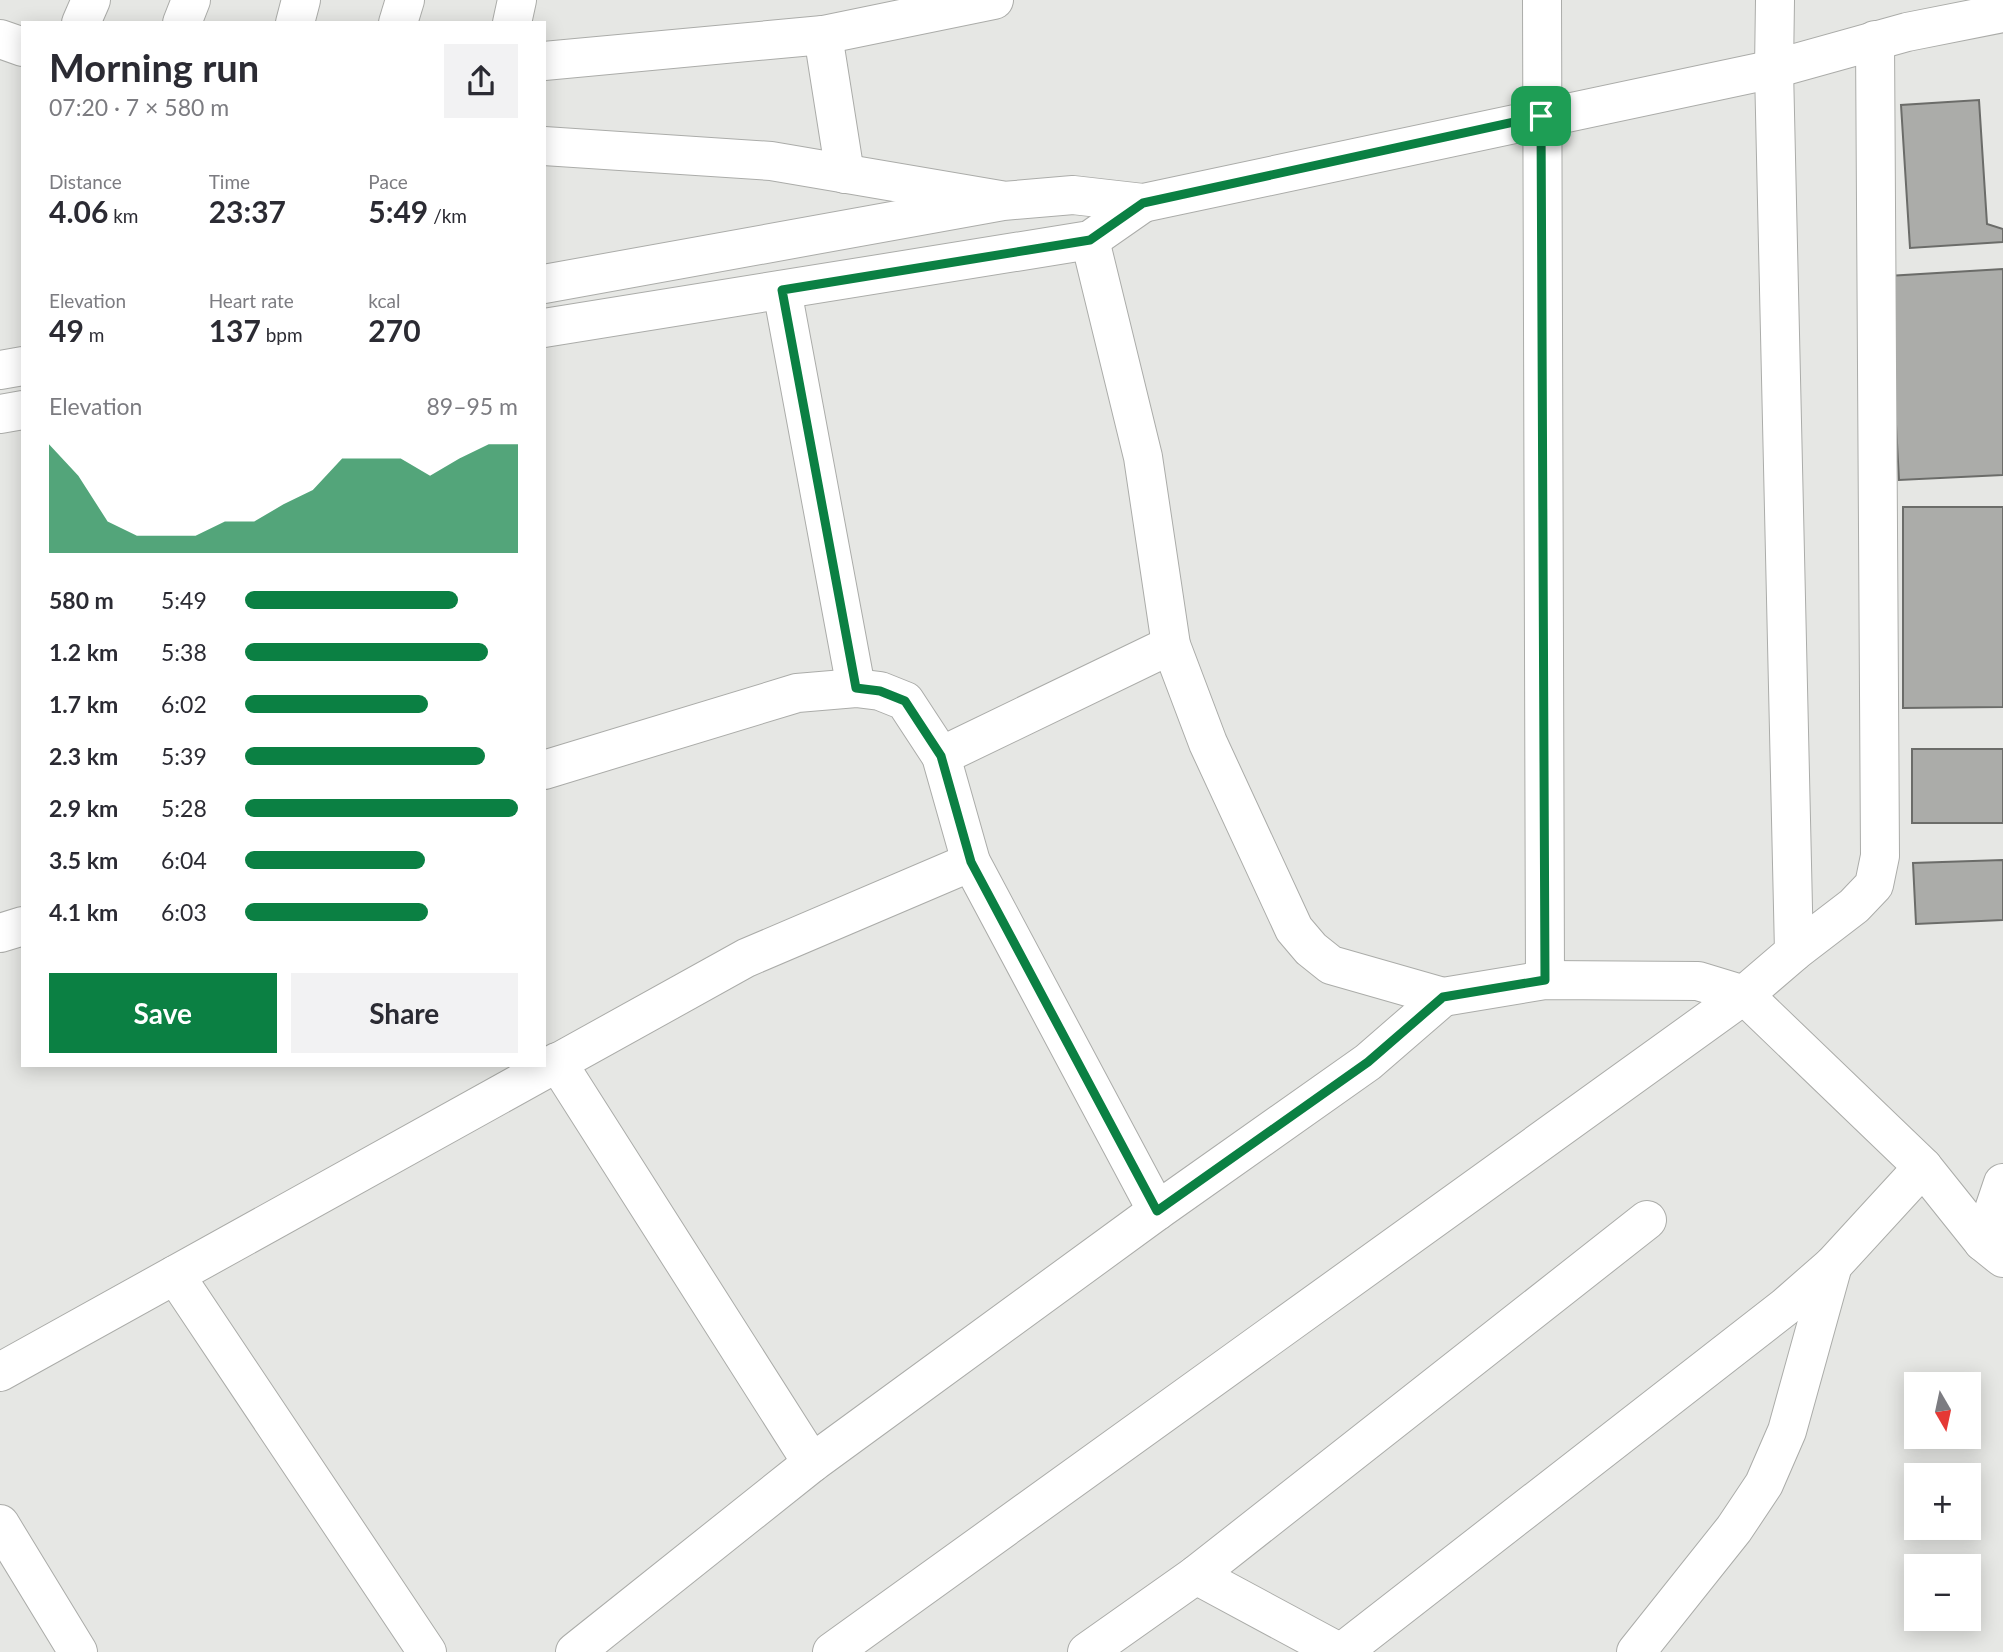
<!DOCTYPE html>
<meta charset="utf-8">
<style>
body{margin:0;font-family:Lato,sans-serif;background:#f2f2f3;color:#2b2b33;height:100vh;display:flex;flex-direction:column;font-size:26px;white-space:nowrap}
*{box-sizing:border-box;margin:0}
p{font-size:23px;color:#7c7c81}
.icon{flex:none;width:38px;height:38px;fill:none;stroke:currentColor;stroke-width:2;stroke-linecap:round;stroke-linejoin:round}
.map{position:relative;flex:1;overflow:hidden}
.panel{position:absolute;left:21px;top:21px;width:525px;height:1046px;display:flex;flex-direction:column;background:#fff;border-radius:0px;box-shadow:0 4px 18px #0003}
.panel>*{flex:none}
.needle{width:46px;rotate:171deg}
.controls{position:absolute;left:1904px;top:1372px;display:grid;gap:14px}
.controls a{display:grid;place-items:center;width:77px;height:77px;border-radius:0px;background:#fff;box-shadow:0 4px 18px #0003;font-size:35px}
.pin{position:absolute;display:grid;place-items:center;width:60px;height:60px;color:#fff;margin:-30px;border-radius:14px;box-shadow:0 4px 10px #0006}
.round{display:grid;place-items:center;flex:none;width:74px;height:74px;border-radius:0px;background:#f2f2f3}
.summary{display:flex;align-items:center;justify-content:space-between;height:119px;padding:0 28px}
h1{font-size:38px;font-weight:700;line-height:52px}
.figures{display:grid;grid-template-columns:repeat(3,1fr);gap:10px;height:119px;padding:7px 28px}
.figures div{display:grid;align-content:center}
.figures b{font-size:30px;font-weight:700}
.figures small{font-size:19px;font-weight:400}
.figures p{font-size:19px}
.chart{height:196px;padding:14px 28px}
.chart p{display:flex;justify-content:space-between}
.chart svg{width:100%;height:126px;margin-top:7px;fill:#0b8043;opacity:.7}
.button{display:flex;gap:14px;margin-top:auto;padding:14px 28px}
.button a{flex:1;height:80px;border-radius:0px;background:#0b8043;color:#fff;font-size:28px;font-weight:700;line-height:80px;text-align:center}
.button a+a{background:#f2f2f3;color:#2b2b33}
ul{padding:0 28px;list-style:none;font-size:23px}
li{display:grid;grid-template-columns:112px 84px 1fr;align-items:center;height:52px}
li i{height:18px;border-radius:9px;background:#0b8043}
.map>svg:first-child{display:block}
.building{fill:#abaca9;stroke:#6b6c69;stroke-width:2}
.lines{fill:none;stroke-linecap:round;stroke-linejoin:round}
.street-casing{stroke:#abaca9;stroke-width:40}
.secondary-casing{stroke:#abaca9;stroke-width:40}
.street{stroke:#fff;stroke-width:38}
.secondary{stroke:#fff;stroke-width:38}
.route-casing{stroke:#fff;stroke-width:14}
.route{stroke:#0b8043;stroke-width:9}
</style>
<div class="map">
<svg width="2003" height="1652" viewBox="0 0 2003 1652">
<rect width="100%" height="100%" fill="#e6e7e4"/>
<g class="building">
<path d="M1979 100 1987 224 2003 229V242L1910 248 1901 105Z"/>
<path d="M2003 269V475L1899 480 1888 276Z"/>
<path d="M1903 507H2003V707L1903 708Z"/>
<rect x="1912" y="749" width="91" height="74"/>
<path d="M2003 860V920L1916 924 1913 863Z"/>
</g>
<g class="lines">
<defs>
<g id="street">
<path d="M1542 0 1545 980"/>
<path d="M81 23 91 0"/>
<path d="M182 23 191 0"/>
<path d="M295 23 301 0"/>
<path d="M398 23 405 0"/>
<path d="M512 23 517 0"/>
<path d="M823 35 845 174"/>
<path d="M0 39 23 47"/>
<path d="M544 61 823 35 994 0"/>
<path d="M544 146 771 161 1000 200"/>
<path d="M1090 240 1143 457 1171 645 1208 743 1294 929 1311 949 1331 965 1443 997 1545 980 1698 981 1744 995 1923 1167 1983 1242 2003 1258"/>
<path d="M782 290 856 688"/>
<path d="M941 756 1171 645"/>
<path d="M544 770 797 693 856 688 880 691 905 701 941 756 971 862 1157 1211"/>
<path d="M0 933 23 926"/>
<path d="M1794 952 1854 906 1874 885 1880 856 1875 40"/>
<path d="M557 1062 812 1463"/>
<path d="M1983 1242 2003 1183"/>
<path d="M175 1275 427 1652"/>
<path d="M0 1372 746 958 971 862"/>
<path d="M0 1524 78 1652"/>
<path d="M1196 1575 1339 1652"/>
<path d="M575 1652 812 1463 1157 1211 1368 1062 1443 997"/>
<path d="M832 1652 1744 995 1794 952 1774 69 1775 0"/>
<path d="M1087 1652 1196 1575 1647 1220"/>
<path d="M1342 1652 1785 1307 1833 1265 1923 1167"/>
<path d="M1636 1652 1734 1529 1764 1484 1787 1431 1833 1265"/>
</g>
<g id="secondary">
<path d="M544 284 1003 201 1073 195 1143 203 1774 69 1907 32 2003 13"/>
<path d="M544 328 1090 240 1143 203"/>
<path d="M0 370 23 366"/>
<path d="M0 414 23 410"/>
</g>
</defs>
<use href="#street" class="street-casing"/>
<use href="#secondary" class="secondary-casing"/>
<use href="#street" class="street"/>
<use href="#secondary" class="secondary"/>
</g>
<g class="lines">
<defs>
<path id="route" d="M1541 116 1545 980 1443 997 1368 1062 1157 1211 971 862 941 756 905 701 880 691 856 688 782 290 1090 240 1143 203Z"/>
</defs>
<use href="#route" class="route-casing"/>
<use href="#route" class="route"/>
</g>
</svg>
<div class="controls">
<a><svg class="needle" viewBox="-14 -14 28 28"><path d="M0-13l5 13h-10z" fill="#e53935"/><path d="M0 13l5-13h-10z" fill="#7c7c81"/></svg></a>
<a>+</a>
<a>−</a>
</div>
<div class="pin" style="left:1541px;top:116px;background:#1e9e55"><svg class="icon" aria-label="arrive" viewBox="0 0 24 24"><path d="M6 21V4h12l-3 4 3 4H6"/></svg></div>
<section class="panel">
<div class="summary"><div><h1>Morning run</h1><p>07:20 · 7 × 580 m</p></div><a class="round"><svg class="icon" aria-label="share" viewBox="0 0 24 24"><path d="M12 15V3M7 8l5-5 5 5M5 13v7h14v-7"/></svg></a></div>
<div class="figures">
<div><p>Distance</p><b>4.06<small> km</small></b></div>
<div><p>Time</p><b>23:37</b></div>
<div><p>Pace</p><b>5:49<small> /km</small></b></div>
</div>
<div class="figures">
<div><p>Elevation</p><b>49<small> m</small></b></div>
<div><p>Heart rate</p><b>137<small> bpm</small></b></div>
<div><p>kcal</p><b>270</b></div>
</div>
<div class="chart"><p><span>Elevation</span>89–95 m</p>
<svg viewBox="0 0 160 44" preserveAspectRatio="none"><path d="M0 44V6L10 17L20 33L30 38L40 38L50 38L60 33L70 33L80 27L90 22L100 11L110 11L120 11L130 17L140 11L150 6L160 6V44z"/></svg>
</div>
<ul>
<li><b>580 m</b>5:49<i style="width:78%"></i></li>
<li><b>1.2 km</b>5:38<i style="width:89%"></i></li>
<li><b>1.7 km</b>6:02<i style="width:67%"></i></li>
<li><b>2.3 km</b>5:39<i style="width:88%"></i></li>
<li><b>2.9 km</b>5:28<i style="width:100%"></i></li>
<li><b>3.5 km</b>6:04<i style="width:66%"></i></li>
<li><b>4.1 km</b>6:03<i style="width:67%"></i></li>
</ul>
<div class="button"><a>Save</a><a>Share</a></div>
</section>
</div>
